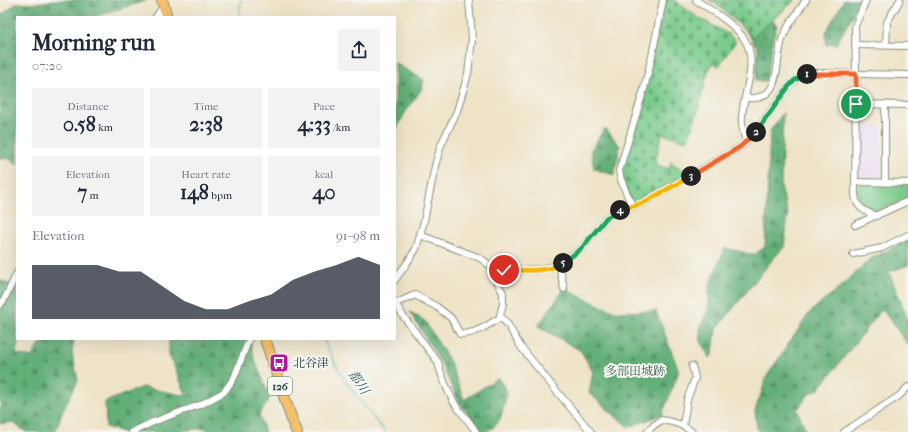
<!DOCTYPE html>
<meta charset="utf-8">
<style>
body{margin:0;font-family:"IM FELL French Canon","Noto Serif JP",serif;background:#f2f2f3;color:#1f2937;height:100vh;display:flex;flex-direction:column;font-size:15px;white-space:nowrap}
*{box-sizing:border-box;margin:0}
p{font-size:13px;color:#747a83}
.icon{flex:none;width:22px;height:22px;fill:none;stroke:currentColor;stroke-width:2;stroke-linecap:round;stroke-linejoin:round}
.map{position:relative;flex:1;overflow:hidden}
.details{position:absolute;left:16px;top:16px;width:380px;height:324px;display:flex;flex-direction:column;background:#fff;border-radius:0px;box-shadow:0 4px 16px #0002}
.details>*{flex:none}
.pin{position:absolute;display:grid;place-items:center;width:34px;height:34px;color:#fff;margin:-17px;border:2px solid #fff;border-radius:50%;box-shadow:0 1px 4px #0007}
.km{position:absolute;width:20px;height:20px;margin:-10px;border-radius:50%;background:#222;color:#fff;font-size:11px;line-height:20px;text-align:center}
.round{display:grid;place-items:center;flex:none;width:42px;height:42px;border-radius:0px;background:#f2f2f3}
.head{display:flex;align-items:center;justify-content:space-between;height:68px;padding:0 16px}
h1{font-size:22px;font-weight:800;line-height:30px}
.metrics{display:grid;grid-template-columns:repeat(3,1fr);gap:6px;height:68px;padding:4px 16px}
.metrics div{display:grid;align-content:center;border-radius:0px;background:#f2f2f3;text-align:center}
.metrics b{font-size:20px;font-weight:800}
.metrics small{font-size:11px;font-weight:400}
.metrics p{font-size:11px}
.chart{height:112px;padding:8px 16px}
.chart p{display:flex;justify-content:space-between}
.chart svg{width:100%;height:72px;margin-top:4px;fill:#111827;opacity:.7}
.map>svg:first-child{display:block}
.built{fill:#e5d3f1}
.forest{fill:url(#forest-firs);stroke:#417656}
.cemetery{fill:url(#cemetery-stones);stroke:#4c8460}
.park{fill:#7acb8c;stroke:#4c8460}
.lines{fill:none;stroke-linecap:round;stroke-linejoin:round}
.stream{stroke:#4ab7c5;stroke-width:1.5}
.minor-casing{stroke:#86907d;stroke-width:8}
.highway-casing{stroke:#86907d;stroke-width:12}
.minor{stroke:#fff;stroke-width:6}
.highway{stroke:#f6c06b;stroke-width:10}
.split-1-casing{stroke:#fff;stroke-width:8}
.split-2-casing{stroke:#fff;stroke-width:8}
.split-3-casing{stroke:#fff;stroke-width:8}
.split-4-casing{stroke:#fff;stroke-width:8}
.split-5-casing{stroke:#fff;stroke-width:8}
.split-6-casing{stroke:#fff;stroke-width:8}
.split-1{stroke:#f0652b;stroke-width:5}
.split-2{stroke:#22a559;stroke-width:5}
.split-3{stroke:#f0652b;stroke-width:5}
.split-4{stroke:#f5b400;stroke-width:5}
.split-5{stroke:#22a559;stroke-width:5}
.split-6{stroke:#f5b400;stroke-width:5}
.labels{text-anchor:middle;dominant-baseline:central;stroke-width:4;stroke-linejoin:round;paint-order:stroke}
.shield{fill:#f6f6f2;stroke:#60746d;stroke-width:1}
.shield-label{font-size:11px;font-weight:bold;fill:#1f3d34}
.poi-label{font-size:12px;fill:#1f3d34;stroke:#f6f6f2;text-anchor:start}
.park-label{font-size:12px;fill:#36604a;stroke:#f6f6f2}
.water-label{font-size:13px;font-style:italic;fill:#2a5c58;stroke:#f6f6f2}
</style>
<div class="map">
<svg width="908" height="432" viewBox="0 0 908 432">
<defs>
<pattern id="forest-firs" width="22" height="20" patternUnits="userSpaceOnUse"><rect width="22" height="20" fill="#63af78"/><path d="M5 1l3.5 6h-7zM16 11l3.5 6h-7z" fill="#519063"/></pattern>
<pattern id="cemetery-stones" width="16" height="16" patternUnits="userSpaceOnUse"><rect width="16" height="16" fill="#7acb8c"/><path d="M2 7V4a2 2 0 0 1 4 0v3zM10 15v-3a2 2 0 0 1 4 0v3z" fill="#63a673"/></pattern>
</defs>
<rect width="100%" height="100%" fill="#f6f6f2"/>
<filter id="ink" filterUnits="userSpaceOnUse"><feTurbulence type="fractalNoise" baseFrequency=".025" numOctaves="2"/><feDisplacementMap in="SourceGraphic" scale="8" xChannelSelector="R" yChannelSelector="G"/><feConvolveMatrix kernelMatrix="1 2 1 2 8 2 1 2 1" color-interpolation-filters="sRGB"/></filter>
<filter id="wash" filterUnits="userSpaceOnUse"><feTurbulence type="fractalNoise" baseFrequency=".012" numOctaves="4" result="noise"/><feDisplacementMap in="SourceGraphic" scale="16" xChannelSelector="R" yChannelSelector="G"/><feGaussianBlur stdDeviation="0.9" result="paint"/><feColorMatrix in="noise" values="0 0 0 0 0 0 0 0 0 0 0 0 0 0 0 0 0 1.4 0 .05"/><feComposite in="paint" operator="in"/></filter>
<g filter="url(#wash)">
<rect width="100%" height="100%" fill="#eee3c6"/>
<path class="built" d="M856 126H881V178L879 180 859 179 856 177Z"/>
<g class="forest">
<path d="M57 0H148L93 17H17V165L8 158H0V16L17 3 31 4Z"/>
<path d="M844 0H864L852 17 836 44 826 45V32Z"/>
<path d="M760 3 777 26 773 38 766 81H756L758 49 731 8Z"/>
<path d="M395 63 424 80 421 90 405 113 395 132Z"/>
<path d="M783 113 781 187 788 215 784 247 772 260 716 330 713 352 710 358 701 343 700 328 709 306V287L725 248 754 255 765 247 770 131Z"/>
<path d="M605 128 620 146 614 175 594 169 591 150Z"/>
<path d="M908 240V265L889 272 908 320V345L882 309 819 389 809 394 797 410 807 432H763L757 429 755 411 767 376 810 312 844 284 870 259Z"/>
<path d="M0 280 17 288V339H19L16 354 31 357 44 339H74L72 353 78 381 64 408 55 432H26L12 422 0 424Z"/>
<path d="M564 289 615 312 656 311 679 371 662 415 628 427 589 393 593 372 581 351 538 326Z"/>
<path d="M410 312 425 321 450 362 464 400 498 378 507 391C503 409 502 432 479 432L474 421 460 404 440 361Z"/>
<path d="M169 339H250L254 358 270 398 259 415 265 432H209L205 428 169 432H123L106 427 105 402 142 387 187 396 169 355Z"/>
</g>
<g class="cemetery">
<path d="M666 0H674L697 17 728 34 736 41 719 66 713 63 708 71 697 114 687 141 662 134 655 164 669 169 671 162 687 173 650 196 633 204 624 184 622 170Z"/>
<path d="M709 0H795L753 37 716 4Z"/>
</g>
<path class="park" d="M859 184 908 185V198C893 204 866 221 859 199 857 195 857 188 859 184Z"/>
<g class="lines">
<g class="stream">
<path d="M239 17 241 0"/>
<path d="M323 339 335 363 347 384 385 432"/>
</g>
</g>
</g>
<g filter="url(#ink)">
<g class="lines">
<defs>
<g id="minor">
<path d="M696 0C712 11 739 26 747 44 757 67 743 94 742 117 741 125 744 134 746 142"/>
<path d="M866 0 855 26 856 74 855 195C856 208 866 212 877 216"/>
<path d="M156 17 164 5"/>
<path d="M855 45 908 46"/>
<path d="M886 45 887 22 900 0"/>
<path d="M745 98C785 102 773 62 783 37 788 24 799 11 806 0"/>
<path d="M855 104 908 105"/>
<path d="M855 182 908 183"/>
<path d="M885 182V104"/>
<path d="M632 206 621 180 619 171 644 89 652 56 663 0"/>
<path d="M855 225 908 201"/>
<path d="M420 235 480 258 495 269 504 271 543 269 559 265 582 248 606 218 615 212 643 203 740 147 754 134 789 86C795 79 801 76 809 73L908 75"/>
<path d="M853 254 882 248 908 235"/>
<path d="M559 265 564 289"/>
<path d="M495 269V278L503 293V304L500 315 501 317 508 325 521 347 554 388 591 432"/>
<path d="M395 280 407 263 416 249 424 221 435 166 441 145 457 111 468 74 472 39 469 0"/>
<path d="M395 302 403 316 438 362C440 373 449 394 455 404 461 414 470 421 476 432"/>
<path d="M396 303 415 295 437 307 451 318 460 334C476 334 488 325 501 317"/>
<path d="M0 305 4 300 17 273"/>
<path d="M683 426 687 400 695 378 692 366"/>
<path d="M132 432 153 422 202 404 224 392 234 378 249 339"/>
<path d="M647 432 654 425 662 420C673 422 683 424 692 432"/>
<path d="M844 432 899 396 908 387"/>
</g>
<g id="highway">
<path d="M162 0 167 17"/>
<path d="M265 339 293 423 297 432"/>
</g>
</defs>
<use href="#minor" class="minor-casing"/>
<use href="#highway" class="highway-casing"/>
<use href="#minor" class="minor"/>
<use href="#highway" class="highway"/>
</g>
</g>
<g class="lines" filter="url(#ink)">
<defs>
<path id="split-1" d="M807 74H856V104"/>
<path id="split-2" d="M756 132 789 86 795 80 807 74"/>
<path id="split-3" d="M691 176 740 147 756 132"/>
<path id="split-4" d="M620 210 643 203 691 176"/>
<path id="split-5" d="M563 263 582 248 606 218 620 210"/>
<path id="split-6" d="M504 270C522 270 547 273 563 263"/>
</defs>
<use href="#split-1" class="split-1-casing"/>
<use href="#split-2" class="split-2-casing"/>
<use href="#split-3" class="split-3-casing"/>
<use href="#split-4" class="split-4-casing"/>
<use href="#split-5" class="split-5-casing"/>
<use href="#split-6" class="split-6-casing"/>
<use href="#split-1" class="split-1"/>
<use href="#split-2" class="split-2"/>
<use href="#split-3" class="split-3"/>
<use href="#split-4" class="split-4"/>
<use href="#split-5" class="split-5"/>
<use href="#split-6" class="split-6"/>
</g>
<defs>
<symbol id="bus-square" viewBox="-11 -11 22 22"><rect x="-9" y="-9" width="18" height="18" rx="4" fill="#b5179e" stroke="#f6f6f2"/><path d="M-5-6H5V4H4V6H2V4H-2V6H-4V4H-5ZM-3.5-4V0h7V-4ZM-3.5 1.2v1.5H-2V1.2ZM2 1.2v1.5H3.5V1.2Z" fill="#fff"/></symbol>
</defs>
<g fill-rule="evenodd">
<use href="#bus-square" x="268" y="352" width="22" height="22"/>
</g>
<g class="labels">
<rect class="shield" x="268" y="377" width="24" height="18" rx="3"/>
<g class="shield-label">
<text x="280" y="386">126</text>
</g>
<g class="poi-label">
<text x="293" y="363">北谷津</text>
</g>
<g class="park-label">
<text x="635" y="371">多部田城跡</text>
</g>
<g class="water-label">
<text transform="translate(359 382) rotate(56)">都川</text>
</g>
</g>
</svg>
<div class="pin" style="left:856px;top:104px;background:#1e9e55"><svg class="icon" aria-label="arrive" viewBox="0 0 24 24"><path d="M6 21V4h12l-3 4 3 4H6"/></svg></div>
<div class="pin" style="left:504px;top:270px;background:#d93025"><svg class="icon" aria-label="check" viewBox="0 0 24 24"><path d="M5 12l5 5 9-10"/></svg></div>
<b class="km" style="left:807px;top:74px">1</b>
<b class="km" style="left:756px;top:132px">2</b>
<b class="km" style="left:691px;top:176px">3</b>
<b class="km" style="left:620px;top:210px">4</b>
<b class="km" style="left:563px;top:263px">5</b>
<section class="details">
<div class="head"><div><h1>Morning run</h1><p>07:20</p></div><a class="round"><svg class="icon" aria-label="share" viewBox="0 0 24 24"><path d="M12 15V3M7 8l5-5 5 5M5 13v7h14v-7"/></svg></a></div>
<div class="metrics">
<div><p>Distance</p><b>0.58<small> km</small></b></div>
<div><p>Time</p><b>2:38</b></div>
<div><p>Pace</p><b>4:33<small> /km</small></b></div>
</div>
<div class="metrics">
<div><p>Elevation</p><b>7<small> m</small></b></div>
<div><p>Heart rate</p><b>148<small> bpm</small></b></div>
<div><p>kcal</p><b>40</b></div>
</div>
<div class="chart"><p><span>Elevation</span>91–98 m</p>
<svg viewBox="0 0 160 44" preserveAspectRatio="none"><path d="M0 44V11L10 11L20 11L30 11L40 15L50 15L60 24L70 33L80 38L90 38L100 33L110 29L120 20L130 15L140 11L150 6L160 11V44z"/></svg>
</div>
</section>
</div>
